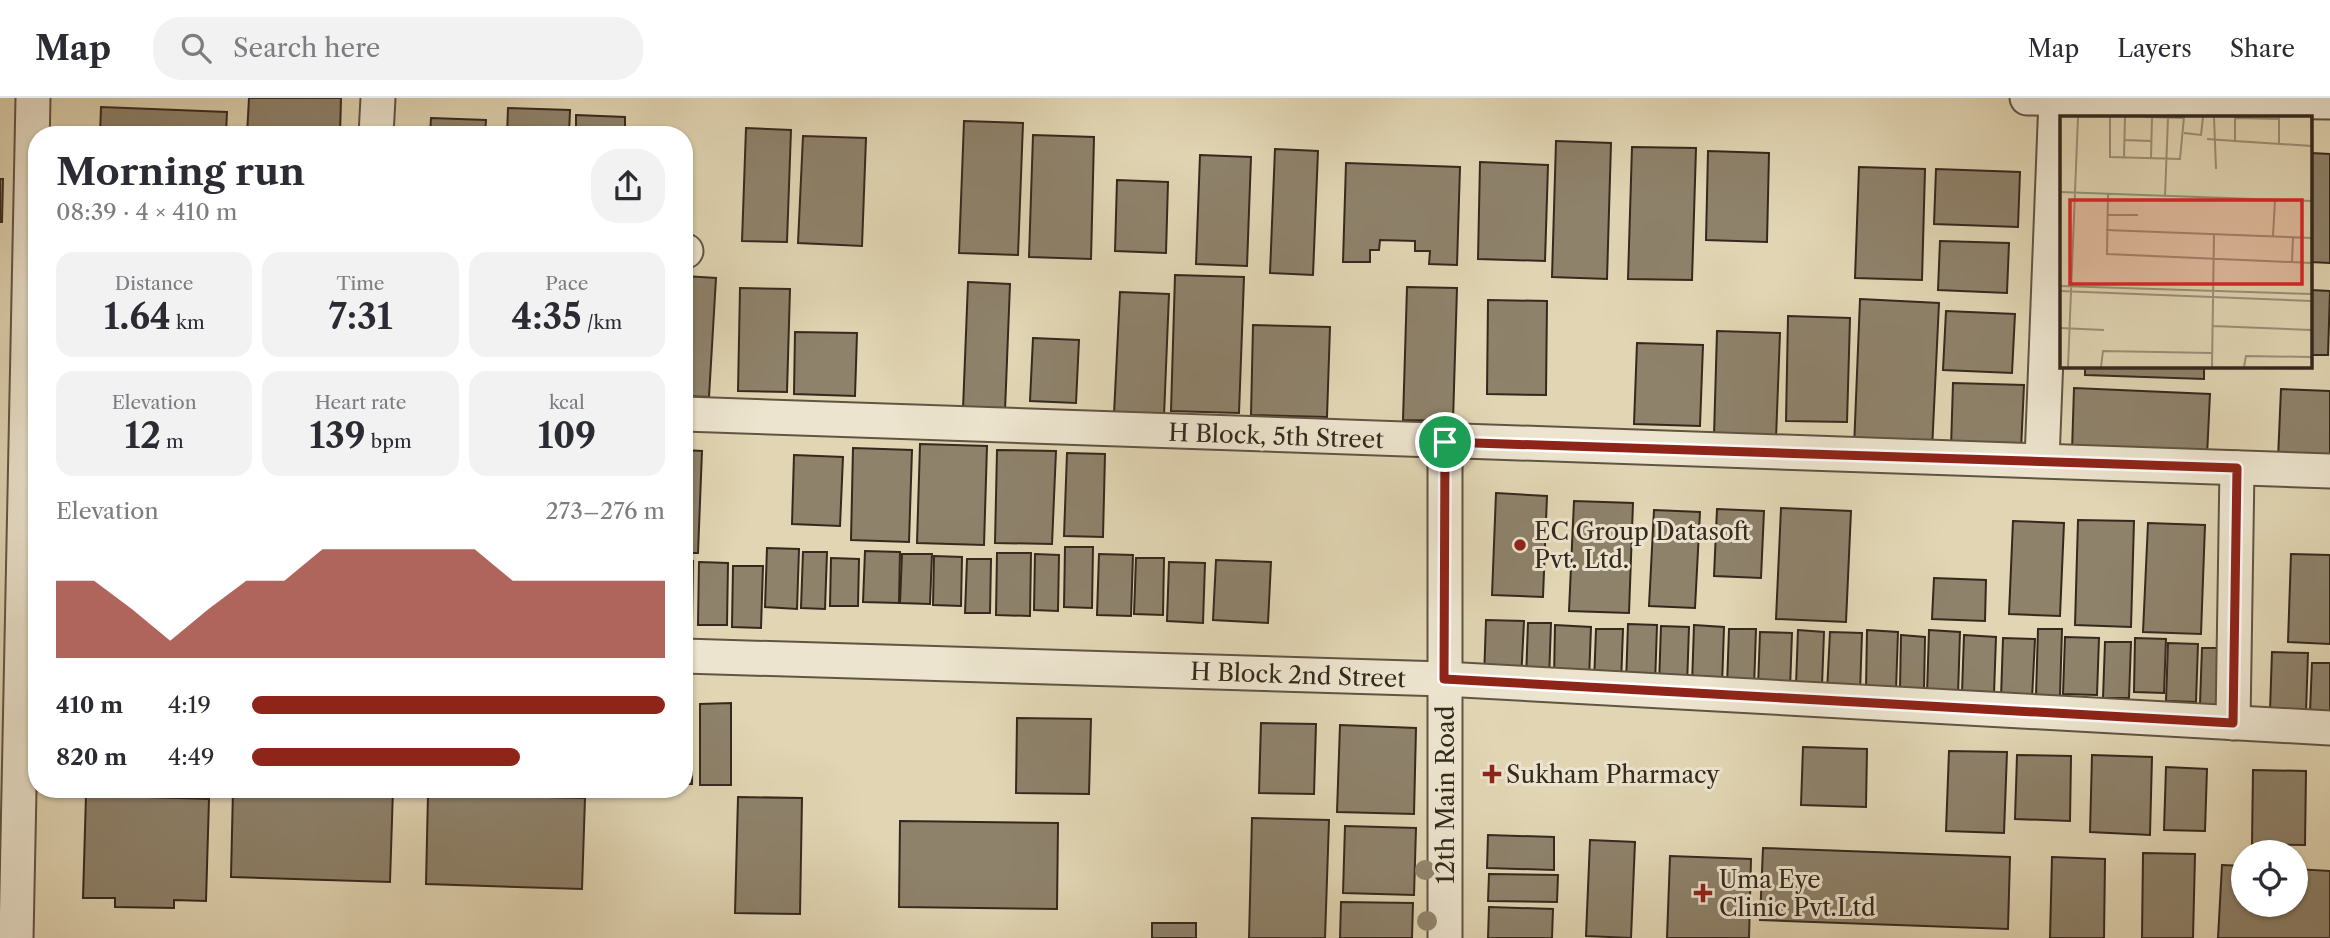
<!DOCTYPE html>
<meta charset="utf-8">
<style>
body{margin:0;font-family:"Libre Caslon Text",serif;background:#f2f2f3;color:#2b2b33;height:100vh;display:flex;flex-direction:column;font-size:26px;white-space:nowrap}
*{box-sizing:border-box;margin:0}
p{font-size:23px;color:#7c7c81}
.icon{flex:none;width:38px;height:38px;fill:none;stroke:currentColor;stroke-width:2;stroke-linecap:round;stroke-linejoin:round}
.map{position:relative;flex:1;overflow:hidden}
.drawer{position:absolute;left:28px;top:28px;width:665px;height:672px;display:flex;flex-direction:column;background:#fff;border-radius:28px;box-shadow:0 2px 5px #0004}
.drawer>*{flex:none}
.tools{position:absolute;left:2231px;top:742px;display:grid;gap:14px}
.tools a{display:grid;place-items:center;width:77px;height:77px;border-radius:50%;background:#fff;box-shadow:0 2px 5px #0004;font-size:35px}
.pin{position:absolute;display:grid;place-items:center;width:60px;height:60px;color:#fff;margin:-30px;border:4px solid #fff;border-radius:50%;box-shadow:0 2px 7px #0007}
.round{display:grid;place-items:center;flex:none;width:74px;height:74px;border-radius:28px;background:#f2f2f3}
.overview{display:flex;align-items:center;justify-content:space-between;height:119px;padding:0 28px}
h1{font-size:38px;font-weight:700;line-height:52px}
.figures{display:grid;grid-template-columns:repeat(3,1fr);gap:10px;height:119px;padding:7px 28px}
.figures div{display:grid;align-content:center;border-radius:18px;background:#f2f2f3;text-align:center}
.figures b{font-size:35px;font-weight:700}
.figures small{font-size:19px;font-weight:400}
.figures p{font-size:19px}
.chart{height:196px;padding:14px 28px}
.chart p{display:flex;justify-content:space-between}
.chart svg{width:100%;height:126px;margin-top:7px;fill:#8f2418;opacity:.7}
ul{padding:0 28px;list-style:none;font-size:23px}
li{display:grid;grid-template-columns:112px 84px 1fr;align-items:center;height:52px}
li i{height:18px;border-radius:9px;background:#8f2418}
header{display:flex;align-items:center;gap:42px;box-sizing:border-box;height:98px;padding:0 35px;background:#fff;border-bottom:2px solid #e1e1e2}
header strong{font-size:33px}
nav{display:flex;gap:38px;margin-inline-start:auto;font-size:24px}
.search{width:490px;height:63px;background:#f2f2f3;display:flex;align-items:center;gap:18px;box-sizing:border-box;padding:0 24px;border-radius:28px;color:#7c7c81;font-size:26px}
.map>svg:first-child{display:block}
.building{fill:#8e826b;stroke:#35291e;stroke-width:2}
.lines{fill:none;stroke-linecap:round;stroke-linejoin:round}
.minor-casing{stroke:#605443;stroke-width:37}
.minor{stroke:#ece4ce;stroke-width:33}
.tree{fill:#92866f}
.route-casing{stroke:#fff;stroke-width:14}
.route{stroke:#8f2418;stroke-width:9}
.poi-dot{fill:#8f2418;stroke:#ece4ce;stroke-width:2.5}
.labels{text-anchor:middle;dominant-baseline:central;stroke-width:6;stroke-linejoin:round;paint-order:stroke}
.street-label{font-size:24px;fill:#35291e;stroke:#ece4ce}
.poi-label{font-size:24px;fill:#35291e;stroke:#ece4ce;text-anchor:start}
.inset-road{fill:none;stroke:#9c9077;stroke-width:2}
.view{fill:#d62828;fill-opacity:0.15;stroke:#d62828;stroke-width:3.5}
.inset-edge{fill:none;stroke:#35291e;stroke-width:3.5}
</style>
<header>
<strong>Map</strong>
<div class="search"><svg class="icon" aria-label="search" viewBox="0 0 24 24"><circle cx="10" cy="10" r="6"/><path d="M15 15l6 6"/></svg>Search here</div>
<nav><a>Map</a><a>Layers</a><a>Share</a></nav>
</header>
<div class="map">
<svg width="2330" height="840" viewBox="0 0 2330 840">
<rect width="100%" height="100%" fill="#e1d5b3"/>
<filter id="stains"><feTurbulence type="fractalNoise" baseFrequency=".00286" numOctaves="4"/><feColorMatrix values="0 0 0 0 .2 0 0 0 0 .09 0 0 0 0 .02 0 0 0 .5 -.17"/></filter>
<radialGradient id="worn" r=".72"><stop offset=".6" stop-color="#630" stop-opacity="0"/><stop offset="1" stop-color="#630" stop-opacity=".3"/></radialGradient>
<g class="building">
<path d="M249 0H341L340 37H247Z"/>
<path d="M101 9 227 14 226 37H100Z"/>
<path d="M508 10 570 12 569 37H507Z"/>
<path d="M576 17 625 19V37H576Z"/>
<path d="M431 20 486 22 485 37H430Z"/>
<path d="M964 23 1023 25 1018 157 959 155Z"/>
<path d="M746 30 791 32 787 144 742 143Z"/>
<path d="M1033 37 1094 39 1091 161 1029 159Z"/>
<path d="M803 38 866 40 862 148 798 145Z"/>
<path d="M1556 43 1611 45 1607 181 1552 179Z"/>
<path d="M1632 49 1696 50 1692 182 1628 181Z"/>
<path d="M1275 51 1318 53 1313 177 1270 175Z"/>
<path d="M1708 53 1769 55 1767 144 1706 142Z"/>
<path d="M2311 55 2330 56V165L2311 164Z"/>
<path d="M1200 57 1251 59 1247 168 1196 166Z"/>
<path d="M1480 64 1548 67 1545 163 1478 161Z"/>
<path d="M1346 65 1460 69 1457 167 1429 166 1430 153H1415V143L1380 142 1379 152H1370V164H1343Z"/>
<path d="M1859 69 1925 71 1922 182 1855 180Z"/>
<path d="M1936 71 2020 74 2018 129 1934 126Z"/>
<path d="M0 81H3L2 124H0Z"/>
<path d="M1117 82 1168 84 1166 155 1115 153Z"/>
<path d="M1940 143 2009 145 2007 195 1938 192Z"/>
<path d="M1175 177 1244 179 1239 315 1171 313Z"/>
<path d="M684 178 716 180 709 299 684 298Z"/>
<path d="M968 184 1010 186 1005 313 963 311Z"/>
<path d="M1407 189 1457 190 1453 323 1403 322Z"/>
<path d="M740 190 790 191 787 294 738 293Z"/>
<path d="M2311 192 2330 193 2328 257H2311Z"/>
<path d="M1120 194 1169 196 1164 318 1114 316Z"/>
<path d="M1860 201 1939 205 1932 352 1854 350Z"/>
<path d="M1488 202 1547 203 1546 297 1487 296Z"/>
<path d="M1946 213 2015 216 2012 275 1943 272Z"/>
<path d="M1788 218 1850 220 1847 324 1786 323Z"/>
<path d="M1253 227 1330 229 1327 319 1251 317Z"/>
<path d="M1717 233 1780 235 1776 341 1714 338Z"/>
<path d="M795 234 857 235 855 298 794 296Z"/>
<path d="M1033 240 1079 242 1076 305 1030 303Z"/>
<path d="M1637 245 1703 247 1700 328 1634 326Z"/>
<path d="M2085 268H2204V281L2085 277Z"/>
<path d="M1953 285 2024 287 2021 352 1951 350Z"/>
<path d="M2074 290 2210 296 2207 358 2072 353Z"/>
<path d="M2281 291 2330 293V363L2278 361Z"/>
<path d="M920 346 987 348 984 447 917 445Z"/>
<path d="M853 350 912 352 909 444 851 442Z"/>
<path d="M684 352 702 353 698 455H684Z"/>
<path d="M997 352 1056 353 1052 446 995 445Z"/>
<path d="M1067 355 1105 356 1103 439 1064 438Z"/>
<path d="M794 357 843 359 840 428 792 426Z"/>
<path d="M1496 395 1547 398 1543 499 1492 497Z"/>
<path d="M1574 403 1633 405 1629 515 1569 513Z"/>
<path d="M1781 410 1851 413 1846 524 1776 521Z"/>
<path d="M1717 411 1764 413 1761 480 1714 478Z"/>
<path d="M1654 412 1700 414 1695 510 1649 508Z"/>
<path d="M2078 422 2134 423 2131 529 2075 527Z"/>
<path d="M2013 423 2064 425 2060 518 2009 516Z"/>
<path d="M2148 425 2205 427 2201 536 2143 534Z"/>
<path d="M1065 449H1093L1092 510 1064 509Z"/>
<path d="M767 450 799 451 797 511 765 509Z"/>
<path d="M865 453 900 454 899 505 863 504Z"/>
<path d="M803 454H827L825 511 801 510Z"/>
<path d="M997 455H1031L1030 518 996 517Z"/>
<path d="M902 456H932L930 506 900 505Z"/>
<path d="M1035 456 1059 457 1058 513 1034 512Z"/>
<path d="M1099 456 1133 457 1131 518 1097 517Z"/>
<path d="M2291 456 2330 457V546L2288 544Z"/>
<path d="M934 458 962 459 961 508 933 507Z"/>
<path d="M831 460 859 461 858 508H830Z"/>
<path d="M1136 460H1164L1163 517 1134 516Z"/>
<path d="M967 461H991L990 515H965Z"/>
<path d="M684 462 693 463 692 525 684 524Z"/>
<path d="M1216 462 1271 464 1268 525 1213 522Z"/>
<path d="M699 464 728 465 727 527H698Z"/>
<path d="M1169 464 1205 465 1203 525 1167 523Z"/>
<path d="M733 468H763L761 530 732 529Z"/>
<path d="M1934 480 1986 482 1985 523 1932 521Z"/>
<path d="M1486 522 1524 523 1521 582 1484 581Z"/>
<path d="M1528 525H1551L1549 582 1526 581Z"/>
<path d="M1628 526 1657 527 1655 587 1626 586Z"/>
<path d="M1555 527 1591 529 1589 582 1554 581Z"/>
<path d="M1694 527 1724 529 1722 588 1692 587Z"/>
<path d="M1661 528 1689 529 1687 588 1659 587Z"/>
<path d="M1596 531H1623L1621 586 1594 585Z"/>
<path d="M1729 531H1756L1754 590 1727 589Z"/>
<path d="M2038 531H2062L2060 598 2036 597Z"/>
<path d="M1798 532 1824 534 1822 588 1796 587Z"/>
<path d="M1867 532 1898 534 1896 592 1866 591Z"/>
<path d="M1929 532 1960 534 1958 597 1927 596Z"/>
<path d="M1760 534 1792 535 1790 591 1758 590Z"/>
<path d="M1830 534 1862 535 1860 595 1827 594Z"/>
<path d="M1901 537 1925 539 1924 592 1900 591Z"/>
<path d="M1964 537 1996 539 1994 596 1962 595Z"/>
<path d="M2065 539 2099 540 2097 597 2063 596Z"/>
<path d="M2003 540 2035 541 2032 601 2001 600Z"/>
<path d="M2135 540 2166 541 2164 595 2134 594Z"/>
<path d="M2105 544H2131L2129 600H2103Z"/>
<path d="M2168 545 2198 546 2196 604 2166 603Z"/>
<path d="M2202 550H2224L2223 607 2200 606Z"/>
<path d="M2272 554 2308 555 2306 614 2270 613Z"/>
<path d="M2312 565H2330V614H2310Z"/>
<rect x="684" y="598" width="8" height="88"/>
<path d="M731 605V687H700V606Z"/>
<path d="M1017 620 1091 621 1089 696 1016 695Z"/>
<path d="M1261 625 1316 626 1314 696 1259 695Z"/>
<path d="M1340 627 1416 630 1414 716 1337 714Z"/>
<path d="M1803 649 1867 651 1866 709 1801 707Z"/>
<path d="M1949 653 2007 654 2004 735 1946 733Z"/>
<path d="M2017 657 2071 658 2070 723 2015 721Z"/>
<path d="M2092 657 2152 659 2150 737 2090 734Z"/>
<path d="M2166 669 2207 671 2205 733 2164 732Z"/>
<path d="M2253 672 2306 673 2305 747 2252 746Z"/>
<path d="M233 691H393L390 784 231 779Z"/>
<path d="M428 696 585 700 582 791 426 786Z"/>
<path d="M86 697 209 701 206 803 174 802V810L115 809V800H83Z"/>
<path d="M738 699 802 700 800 816 735 815Z"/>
<path d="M1252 720 1329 722 1325 840H1249Z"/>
<path d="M900 723 1058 725 1057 811 899 809Z"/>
<path d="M1345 728 1416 730 1414 797 1343 795Z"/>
<path d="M1488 737 1554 739V772L1487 770Z"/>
<path d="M1590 742 1635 744 1631 840 1586 838Z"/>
<path d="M1763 750 2010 759 2008 831 1760 822Z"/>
<path d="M2143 755 2195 756 2193 840H2142Z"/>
<path d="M1670 758 1751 761 1749 840H1667Z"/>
<path d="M2052 759 2105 761 2104 840H2050Z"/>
<path d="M2222 767 2244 768V807H2296V771L2330 773V840H2218Z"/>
<path d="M1489 776 1558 777 1557 804 1488 803Z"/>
<path d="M1341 804 1413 805 1412 840H1340Z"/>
<path d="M1489 809 1553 811 1552 840H1488Z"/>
<rect x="1152" y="825" width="44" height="15"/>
</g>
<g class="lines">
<defs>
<g id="minor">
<path d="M2027 0 2330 4"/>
<path d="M376 37 378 0"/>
<path d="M684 153H686"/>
<path d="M684 316 2330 373"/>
<path d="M2042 362 2056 1"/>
<path d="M684 558 1444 581 2330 630"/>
<path d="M2233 625 2237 370"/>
<path d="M16 840 33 0"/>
<path d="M1445 840V344"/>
</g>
</defs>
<use href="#minor" class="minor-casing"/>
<use href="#minor" class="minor"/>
</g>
<g class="tree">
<circle cx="1425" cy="772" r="10"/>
<circle cx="1427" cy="823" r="10"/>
</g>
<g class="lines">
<defs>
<path id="route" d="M1445 344 2237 370 2233 625 1444 581Z"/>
</defs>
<use href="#route" class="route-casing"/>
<use href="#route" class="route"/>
</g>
<g class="poi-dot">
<circle cx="1520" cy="447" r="7"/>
<path d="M1488.5 665.5h7v7h7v7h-7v7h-7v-7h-7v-7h7z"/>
<path d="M1699.5 784.5h7v7h7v7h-7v7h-7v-7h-7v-7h7z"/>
</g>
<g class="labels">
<g class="street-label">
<text transform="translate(1276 338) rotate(2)">H Block, 5th Street</text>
<text transform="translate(1298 577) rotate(2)">H Block 2nd Street</text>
<text transform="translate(1445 697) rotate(-90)">12th Main Road</text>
</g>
<g class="poi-label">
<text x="1534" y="433">EC Group Datasoft<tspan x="1534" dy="28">Pvt. Ltd.</tspan></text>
<text x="1506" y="676">Sukham Pharmacy</text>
<text x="1719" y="781">Uma Eye<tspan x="1719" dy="28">Clinic Pvt.Ltd</tspan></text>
</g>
</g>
<g transform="translate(2060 18)">
<rect width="252" height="252" fill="#e1d5b3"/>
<path class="inset-road" d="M50 1V41L120 43 124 1M85 1 124 2M154 1 156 53M175 1V25L252 30M219 1V27M251 1 252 30M176 2 219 3M124 17 141 19 143 1M147 23 175 25M65 24 91 25M64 41 65 1M91 42 92 1M0 76 252 85M48 78 47 138 252 147M105 80 108 2M47 99H78M46 114 252 122M213 120 215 84M232 146 233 121M0 170 252 178M0 175 252 185M153 210 252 214M0 212 44 214M8 251 18 1M41 251 43 235 152 237M152 251 154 118M184 251 186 240 252 241"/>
<path class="view" d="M10 84H242V168H10Z"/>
<rect width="252" height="252" class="inset-edge"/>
</g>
<rect width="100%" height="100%" filter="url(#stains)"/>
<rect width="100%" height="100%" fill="url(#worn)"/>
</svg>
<div class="tools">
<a><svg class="icon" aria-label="locate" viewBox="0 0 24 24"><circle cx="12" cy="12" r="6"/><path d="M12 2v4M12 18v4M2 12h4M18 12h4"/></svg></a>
</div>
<div class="pin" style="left:1445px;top:344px;background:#1e9e55"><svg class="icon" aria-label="arrive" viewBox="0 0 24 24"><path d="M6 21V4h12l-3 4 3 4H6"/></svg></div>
<section class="drawer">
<div class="overview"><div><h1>Morning run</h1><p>08:39 · 4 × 410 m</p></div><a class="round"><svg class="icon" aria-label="share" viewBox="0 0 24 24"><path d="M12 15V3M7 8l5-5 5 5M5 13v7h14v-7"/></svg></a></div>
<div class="figures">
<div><p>Distance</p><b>1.64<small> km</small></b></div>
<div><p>Time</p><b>7:31</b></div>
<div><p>Pace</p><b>4:35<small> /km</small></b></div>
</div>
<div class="figures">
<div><p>Elevation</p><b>12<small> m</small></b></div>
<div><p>Heart rate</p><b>139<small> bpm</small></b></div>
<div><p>kcal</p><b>109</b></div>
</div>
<div class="chart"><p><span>Elevation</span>273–276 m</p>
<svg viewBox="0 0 160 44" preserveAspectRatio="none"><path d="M0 44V17L10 17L20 27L30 38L40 27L50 17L60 17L70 6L80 6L90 6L100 6L110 6L120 17L130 17L140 17L150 17L160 17V44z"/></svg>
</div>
<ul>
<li><b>410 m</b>4:19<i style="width:100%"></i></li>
<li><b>820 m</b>4:49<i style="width:65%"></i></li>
</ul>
</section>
</div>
